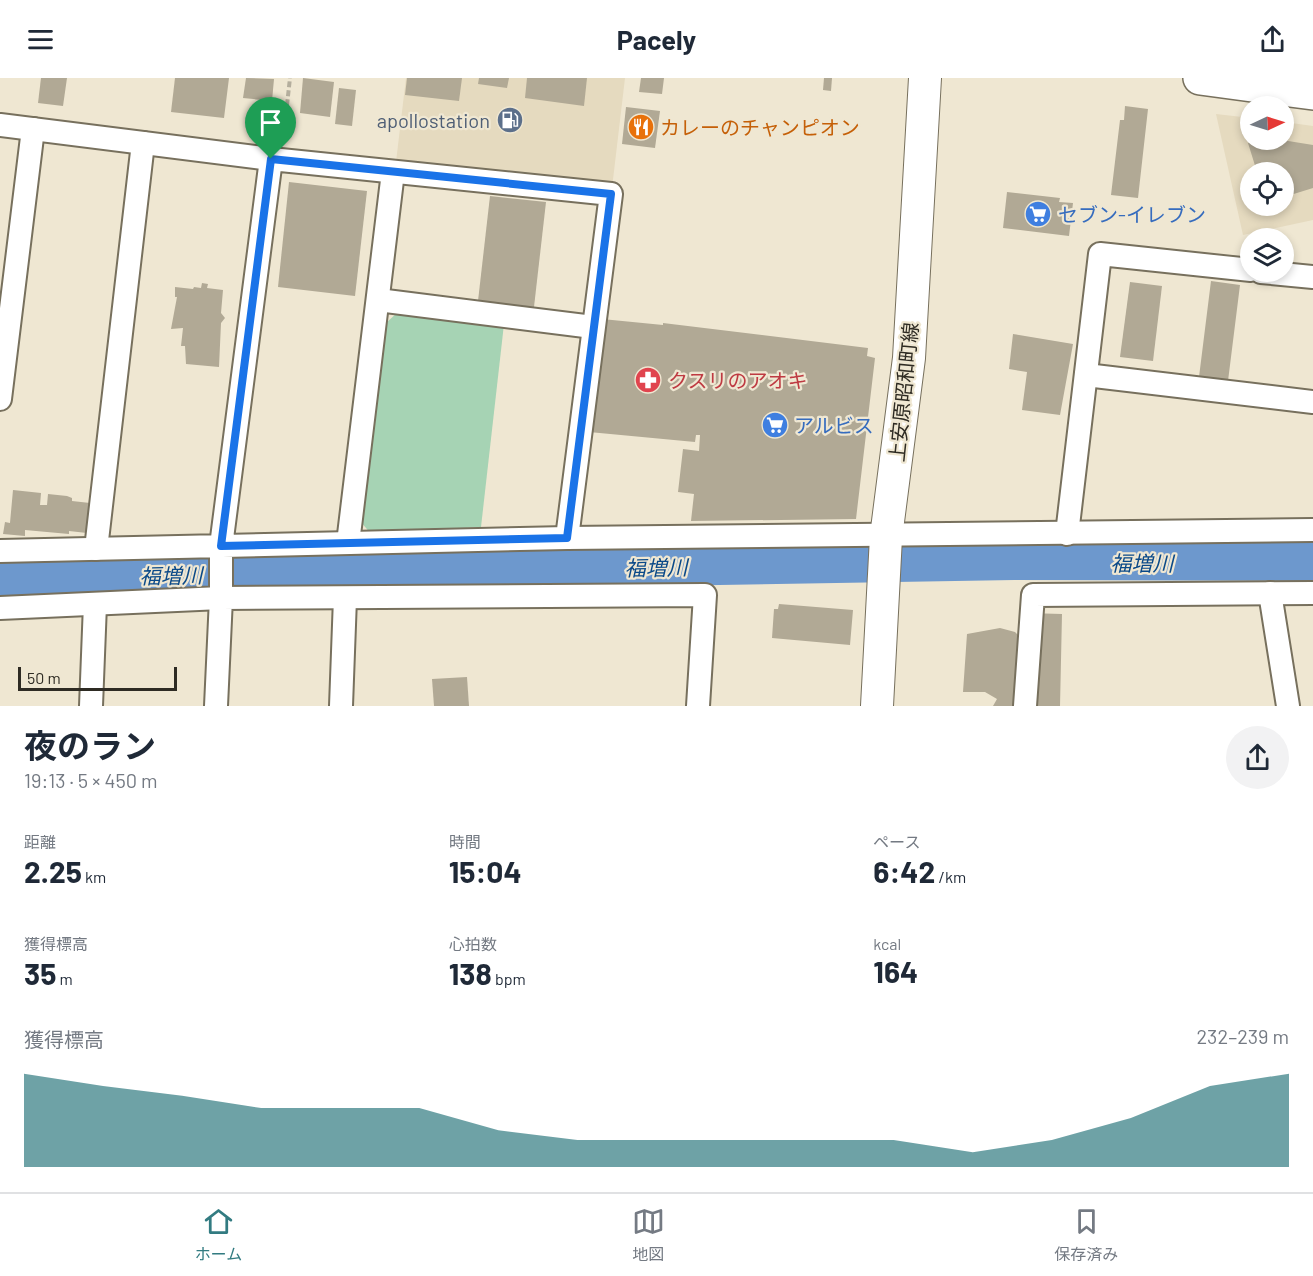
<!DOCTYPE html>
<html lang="ja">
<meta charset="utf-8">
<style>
body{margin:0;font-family:Barlow,"Noto Sans JP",sans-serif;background:#f2f2f3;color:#1f2937;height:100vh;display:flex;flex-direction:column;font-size:22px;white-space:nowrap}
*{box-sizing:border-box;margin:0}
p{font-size:20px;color:#747a83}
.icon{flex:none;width:33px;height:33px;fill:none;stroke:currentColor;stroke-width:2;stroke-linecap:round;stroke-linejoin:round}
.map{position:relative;height:628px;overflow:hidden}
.side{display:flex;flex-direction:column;background:#fff;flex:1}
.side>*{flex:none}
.needle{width:39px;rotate:86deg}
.tools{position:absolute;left:1240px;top:18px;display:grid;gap:12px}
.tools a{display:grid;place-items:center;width:54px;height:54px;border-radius:50%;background:#fff;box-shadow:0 3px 9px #0003;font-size:30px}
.scale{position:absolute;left:18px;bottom:15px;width:159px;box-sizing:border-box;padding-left:6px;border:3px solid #2e2b23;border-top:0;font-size:16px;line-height:21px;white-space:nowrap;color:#2e2b23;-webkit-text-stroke:4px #efe7d2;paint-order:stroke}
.pin{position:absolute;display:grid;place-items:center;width:51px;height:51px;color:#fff;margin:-62px -26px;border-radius:50% 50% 50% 0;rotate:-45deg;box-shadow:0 0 6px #0007}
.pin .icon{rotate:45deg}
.round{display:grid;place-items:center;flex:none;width:63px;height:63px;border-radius:32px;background:#f2f2f3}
.head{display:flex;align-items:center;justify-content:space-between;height:102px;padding:0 24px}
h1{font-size:33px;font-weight:700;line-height:45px}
.figures{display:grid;grid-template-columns:repeat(3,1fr);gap:9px;height:102px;padding:6px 24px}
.figures div{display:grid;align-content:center}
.figures b{font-size:30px;font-weight:700}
.figures small{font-size:16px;font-weight:400}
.figures p{font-size:16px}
.chart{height:168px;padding:12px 24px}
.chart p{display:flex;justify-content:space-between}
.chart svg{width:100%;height:108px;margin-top:6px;fill:#327b81;opacity:.7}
header{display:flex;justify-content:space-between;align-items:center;height:78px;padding:0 24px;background:#fff;font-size:27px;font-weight:700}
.tabs{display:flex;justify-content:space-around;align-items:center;height:84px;border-top:2px solid #e0e1e3;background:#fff;font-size:16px;color:#747a83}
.tabs a{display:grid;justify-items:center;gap:3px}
.tabs .on{color:#327b81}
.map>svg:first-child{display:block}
.built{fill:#e5dabf;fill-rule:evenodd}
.green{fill:#a6d3b4}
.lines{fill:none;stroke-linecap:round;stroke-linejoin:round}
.river{stroke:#6d98cd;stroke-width:38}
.building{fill:#b1a995}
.minor-casing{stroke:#77705d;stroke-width:26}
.secondary-casing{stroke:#77705d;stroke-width:34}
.primary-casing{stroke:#77705d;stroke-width:36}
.path{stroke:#b4ae9d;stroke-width:4;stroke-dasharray:6 3;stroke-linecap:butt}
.minor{stroke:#fff;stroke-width:22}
.secondary{stroke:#fff;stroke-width:32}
.primary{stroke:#fff;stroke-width:33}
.route-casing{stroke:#fff;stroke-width:12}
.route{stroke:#1a73e8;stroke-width:8}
.labels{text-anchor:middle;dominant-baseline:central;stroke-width:4.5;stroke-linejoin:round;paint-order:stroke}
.service-label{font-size:20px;fill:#4e5e75;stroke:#efe7d2;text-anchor:end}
.food-label{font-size:20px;fill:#c56008;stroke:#efe7d2;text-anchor:start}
.shop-label{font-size:20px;fill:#366cbe;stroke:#efe7d2;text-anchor:start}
.health-label{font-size:20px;fill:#be3a42;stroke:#efe7d2;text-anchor:start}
.street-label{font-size:20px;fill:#2e2b23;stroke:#efe7d2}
.water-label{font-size:21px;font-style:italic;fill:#0a4988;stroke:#efe7d2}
</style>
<header><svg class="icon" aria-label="menu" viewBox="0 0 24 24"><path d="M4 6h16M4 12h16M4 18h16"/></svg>Pacely<svg class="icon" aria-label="share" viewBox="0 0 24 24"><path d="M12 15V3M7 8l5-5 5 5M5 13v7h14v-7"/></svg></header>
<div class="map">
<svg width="1313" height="628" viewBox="0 0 1313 628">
<rect width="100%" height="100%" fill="#efe7d2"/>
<g class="built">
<path d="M406 0H625L612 110 396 84Z"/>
<path d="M1216 36 1251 40V62H1284V44L1313 48V142L1243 157ZM1251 94H1284V128H1251Z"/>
</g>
<path class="green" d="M398 234 504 246 481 449 371 456 361 444 386 245Z"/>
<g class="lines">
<path class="river" d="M0 500 1014 483 1313 484"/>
</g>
<g class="building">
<path d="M41 0H67L63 28 38 25Z"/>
<path d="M175 0H229L224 40 171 34Z"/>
<path d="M246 0 274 1 272 23 243 20Z"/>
<path d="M303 0 334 4 330 39 300 35Z"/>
<path d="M407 0H462L459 23 405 17Z"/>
<path d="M479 0H509L507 10 478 6Z"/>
<path d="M527 0H587L584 28 525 20Z"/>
<path d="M641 0H664L662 16 639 14Z"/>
<path d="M824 0H832L831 13 823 12Z"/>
<path d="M339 10 356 12 352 48 335 46Z"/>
<path d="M1125 28 1148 31 1138 120 1111 117 1120 42H1124Z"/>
<path d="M626 29 660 33 655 70 622 66Z"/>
<path d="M1260 62H1282L1313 67V110L1284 119V94H1257L1248 65Z"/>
<path d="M289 104 367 113 355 218 278 209Z"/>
<path d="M1007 114 1060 120 1059 124 1073 125 1069 158 1003 150Z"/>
<path d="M490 118 546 124 534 229 478 223Z"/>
<path d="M1211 203 1240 207 1228 303 1199 299Z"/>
<path d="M1130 204 1162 208 1153 283 1120 279Z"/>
<path d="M202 205 208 206 207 210 223 212 221 235 225 240 221 245 219 289 186 286 185 268H181L183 250 171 251 177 219H175V209L193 211 194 209 201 210Z"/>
<path d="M602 241 663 247V245L868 270 867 278 875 280 856 441 691 443 694 416 678 414 683 371 699 373 700 357H696L695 364 589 354Z"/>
<path d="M1013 256 1073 266 1060 337 1022 332 1027 294 1009 291Z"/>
<path d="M13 412 41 415 40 427H47L48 416 67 418 72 420V423L90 425 87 455 69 453V456L25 452V458L3 456 5 444 10 445Z"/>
<path d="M779 526 853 532 850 567 772 560 774 531H778Z"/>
<path d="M1027 535 1062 536 1060 628H993L997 621 985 614H963L967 556 1000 550 1015 554 1019 558Z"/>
<path d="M467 599 469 628H434L432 601Z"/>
</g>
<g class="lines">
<defs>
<g id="minor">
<path d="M0 47 271 81"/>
<path d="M1261 194 1313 199"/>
<path d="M378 222 593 249"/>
<path d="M1086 297 1313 324"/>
<path d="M0 321 33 51"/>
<path d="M1067 456 1100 176 1251 192"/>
<path d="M567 460 1313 452"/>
<path d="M348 465 393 94"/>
<path d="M96 471 143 65"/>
<path d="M0 473 567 460 611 116 271 81 221 468V520L0 530"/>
<path d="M1270 515 1288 628"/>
<path d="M91 628 95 526"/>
<path d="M216 628 221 520 705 517 698 628"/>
<path d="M341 628 345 520"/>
<path d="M1025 628 1033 517 1313 515"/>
</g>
<path id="secondary" d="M877 628 886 459 909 280 925 0"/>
<path id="primary" d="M1200 0 1313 15"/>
</defs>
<use href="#minor" class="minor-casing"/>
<use href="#secondary" class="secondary-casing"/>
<use href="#primary" class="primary-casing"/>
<path class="path" d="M283 63 290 0"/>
<use href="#minor" class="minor"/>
<use href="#secondary" class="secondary"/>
<use href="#primary" class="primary"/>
</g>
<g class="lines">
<defs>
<path id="route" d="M271 81 611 116 567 460 221 468Z"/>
</defs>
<use href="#route" class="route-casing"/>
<use href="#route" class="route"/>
</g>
<defs>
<symbol id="fuel-disc" viewBox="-11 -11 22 22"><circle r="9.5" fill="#5c6f8a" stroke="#efe7d2"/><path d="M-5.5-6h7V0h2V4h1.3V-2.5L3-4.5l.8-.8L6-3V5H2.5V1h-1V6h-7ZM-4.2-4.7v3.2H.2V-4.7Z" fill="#fff"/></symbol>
<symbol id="restaurant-disc" viewBox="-11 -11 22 22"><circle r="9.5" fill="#e8710a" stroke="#efe7d2"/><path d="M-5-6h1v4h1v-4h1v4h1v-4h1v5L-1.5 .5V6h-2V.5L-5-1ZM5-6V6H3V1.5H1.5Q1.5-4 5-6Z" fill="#fff"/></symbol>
<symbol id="supermarket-disc" viewBox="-11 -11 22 22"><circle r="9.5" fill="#3f7fe0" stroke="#efe7d2"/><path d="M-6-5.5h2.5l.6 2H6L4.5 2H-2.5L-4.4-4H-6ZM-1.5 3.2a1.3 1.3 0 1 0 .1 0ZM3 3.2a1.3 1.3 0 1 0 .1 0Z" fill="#fff"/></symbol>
<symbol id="pharmacy-disc" viewBox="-11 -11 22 22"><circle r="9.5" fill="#e0444e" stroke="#efe7d2"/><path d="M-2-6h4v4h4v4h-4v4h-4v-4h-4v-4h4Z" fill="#fff"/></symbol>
</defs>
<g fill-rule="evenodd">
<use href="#fuel-disc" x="495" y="27" width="30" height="30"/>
<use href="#restaurant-disc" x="626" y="34" width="30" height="30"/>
<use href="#supermarket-disc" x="1023" y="121" width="30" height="30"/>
<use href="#pharmacy-disc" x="633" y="287" width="30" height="30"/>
<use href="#supermarket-disc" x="760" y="332" width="30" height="30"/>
</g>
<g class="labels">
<g class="service-label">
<text x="490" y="42">apollostation</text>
</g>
<g class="food-label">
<text x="660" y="49">カレーのチャンピオン</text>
</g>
<g class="shop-label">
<text x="1058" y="136">セブン-イレブン</text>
<text x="794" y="347">アルビス</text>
</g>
<g class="health-label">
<text x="668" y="302">クスリのアオキ</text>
</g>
<g class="street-label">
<text transform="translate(903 314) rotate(-84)">上安原昭和町線</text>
</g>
<g class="water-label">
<text x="1142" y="484">福増川</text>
<text transform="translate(656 489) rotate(-1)">福増川</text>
<text transform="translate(171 497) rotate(-1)">福増川</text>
</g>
</g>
</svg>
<div class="tools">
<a><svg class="needle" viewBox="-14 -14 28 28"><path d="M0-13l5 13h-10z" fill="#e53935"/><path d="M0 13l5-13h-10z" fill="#747a83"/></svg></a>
<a><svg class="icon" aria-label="locate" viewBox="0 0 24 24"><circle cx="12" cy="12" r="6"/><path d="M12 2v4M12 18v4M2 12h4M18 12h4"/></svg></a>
<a><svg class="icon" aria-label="layers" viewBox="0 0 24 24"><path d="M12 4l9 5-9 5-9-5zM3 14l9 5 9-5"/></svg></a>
</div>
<div class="scale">50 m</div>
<div class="pin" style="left:271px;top:81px;background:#1e9e55"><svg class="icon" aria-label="arrive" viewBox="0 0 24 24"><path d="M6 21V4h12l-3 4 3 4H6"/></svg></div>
</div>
<section class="side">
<div class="head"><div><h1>夜のラン</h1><p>19:13 · 5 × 450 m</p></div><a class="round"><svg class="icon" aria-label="share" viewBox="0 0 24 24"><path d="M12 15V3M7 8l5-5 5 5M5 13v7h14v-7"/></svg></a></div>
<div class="figures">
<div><p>距離</p><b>2.25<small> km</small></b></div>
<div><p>時間</p><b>15:04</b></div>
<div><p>ペース</p><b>6:42<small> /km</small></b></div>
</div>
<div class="figures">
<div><p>獲得標高</p><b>35<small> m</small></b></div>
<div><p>心拍数</p><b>138<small> bpm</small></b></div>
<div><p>kcal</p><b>164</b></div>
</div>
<div class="chart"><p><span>獲得標高</span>232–239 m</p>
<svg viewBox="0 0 160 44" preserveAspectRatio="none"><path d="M0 44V6L10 11L20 15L30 20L40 20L50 20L60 29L70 33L80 33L90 33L100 33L110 33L120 38L130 33L140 24L150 11L160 6V44z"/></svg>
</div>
</section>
<nav class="tabs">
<a class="on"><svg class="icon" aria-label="home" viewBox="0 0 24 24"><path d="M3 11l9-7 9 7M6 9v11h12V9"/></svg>ホーム</a>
<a><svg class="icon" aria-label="map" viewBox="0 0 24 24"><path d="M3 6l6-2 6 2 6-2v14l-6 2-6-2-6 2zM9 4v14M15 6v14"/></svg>地図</a>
<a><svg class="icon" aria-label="saved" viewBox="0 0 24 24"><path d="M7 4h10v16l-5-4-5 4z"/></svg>保存済み</a>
</nav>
